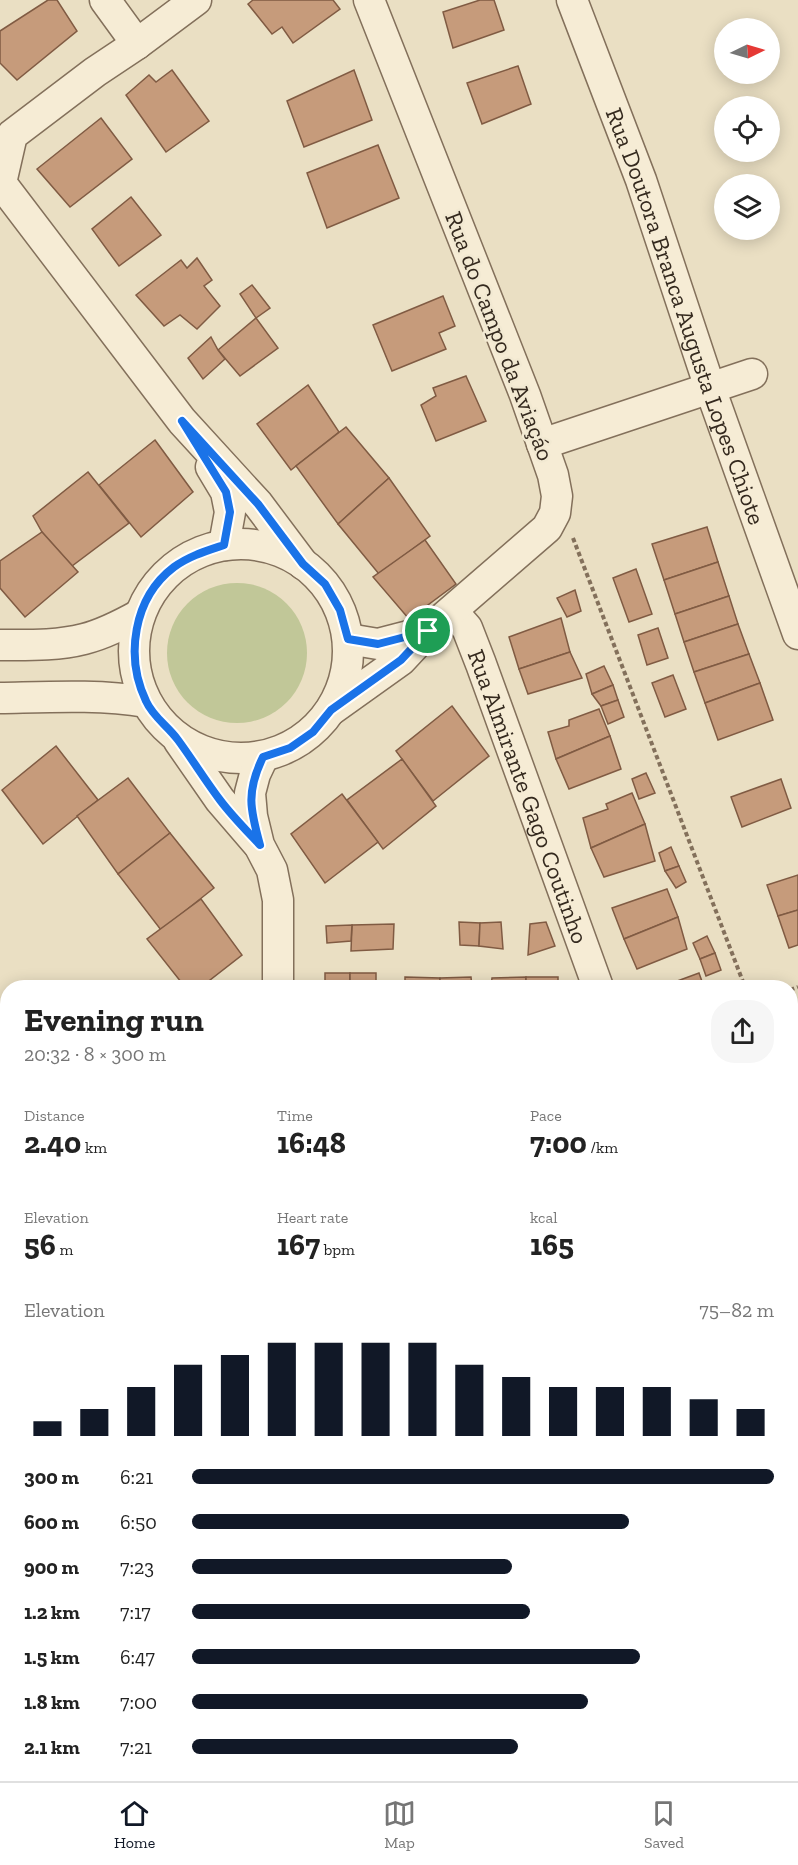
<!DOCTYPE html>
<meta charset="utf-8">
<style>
body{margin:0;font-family:"Zilla Slab",serif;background:#f6f6f6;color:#222;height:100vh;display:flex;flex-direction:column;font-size:22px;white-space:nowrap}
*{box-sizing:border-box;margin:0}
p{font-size:20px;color:#767676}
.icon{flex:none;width:33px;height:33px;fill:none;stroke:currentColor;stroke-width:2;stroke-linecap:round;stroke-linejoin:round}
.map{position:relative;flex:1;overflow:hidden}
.sheet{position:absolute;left:0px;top:980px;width:798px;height:802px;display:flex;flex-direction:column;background:#fff;border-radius:24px 24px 0 0;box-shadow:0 3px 15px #0003}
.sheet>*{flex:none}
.needle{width:39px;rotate:85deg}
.controls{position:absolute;left:714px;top:18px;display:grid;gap:12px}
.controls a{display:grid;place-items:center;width:66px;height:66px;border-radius:50%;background:#fff;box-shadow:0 3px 15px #0003;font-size:30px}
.pin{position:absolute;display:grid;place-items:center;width:51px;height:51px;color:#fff;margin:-26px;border:3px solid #fff;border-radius:50%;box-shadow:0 2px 6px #0007}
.round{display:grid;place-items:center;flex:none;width:63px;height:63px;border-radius:24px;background:#f6f6f6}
.summary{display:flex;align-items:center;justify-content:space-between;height:102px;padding:0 24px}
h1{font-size:33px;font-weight:700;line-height:45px}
.metrics{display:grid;grid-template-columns:repeat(3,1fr);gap:9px;height:102px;padding:6px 24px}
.metrics div{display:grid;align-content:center}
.metrics b{font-size:30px;font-weight:700}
.metrics small{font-size:16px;font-weight:400}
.metrics p{font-size:16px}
.chart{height:168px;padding:12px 24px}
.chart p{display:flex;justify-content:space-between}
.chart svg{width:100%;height:108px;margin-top:6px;stroke:#111827;stroke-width:6}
ul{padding:0 24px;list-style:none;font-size:20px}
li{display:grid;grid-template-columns:96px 72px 1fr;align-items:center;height:45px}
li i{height:15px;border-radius:8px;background:#111827}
.dock{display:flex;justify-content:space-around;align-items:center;height:84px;border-top:2px solid #e0e0e0;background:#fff;font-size:16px;color:#767676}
.dock a{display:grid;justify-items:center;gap:3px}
.dock .selected{color:#111827}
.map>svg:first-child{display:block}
.green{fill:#c1c798}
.water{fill:#a5bdb6;stroke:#6c8a83;stroke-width:1.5}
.building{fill:#c69b7b;stroke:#805b43;stroke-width:1.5}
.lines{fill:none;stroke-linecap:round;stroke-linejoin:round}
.street-casing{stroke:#83705b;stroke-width:33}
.path{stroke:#83705b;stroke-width:4;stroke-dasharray:4.5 3;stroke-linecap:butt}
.street{stroke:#f6ecd5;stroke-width:30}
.route-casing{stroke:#fff;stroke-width:12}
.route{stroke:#1a73e8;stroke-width:8}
.labels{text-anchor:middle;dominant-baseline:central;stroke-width:5;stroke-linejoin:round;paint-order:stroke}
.street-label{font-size:24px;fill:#34291e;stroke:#f2e9d2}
</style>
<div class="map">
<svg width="798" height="1781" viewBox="0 0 798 1781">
<rect width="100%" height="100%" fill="#eadfc3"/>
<g class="green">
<circle cx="237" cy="653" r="70"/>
<path d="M7 1036 8 1195H0V1037Z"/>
<rect x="0" y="1232" width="8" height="309"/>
</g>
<path class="water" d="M0 1378H7V1443L0 1432Z"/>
<g class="building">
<path d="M48 0H57L77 31 17 80 0 63V31Z"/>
<path d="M253 0H333L340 9 293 43 282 27 272 34 248 4Z"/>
<path d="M480 0H494L504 30 453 48 443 12Z"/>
<path d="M518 66 531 104 482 124 467 83Z"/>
<path d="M172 70 209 121 166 152 126 95 149 75 156 82Z"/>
<path d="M354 70 372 120 304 147 287 101Z"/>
<path d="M101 118 132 159 70 207 37 169Z"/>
<path d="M378 145 399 198 327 228 307 173Z"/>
<path d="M131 197 161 235 119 266 92 229Z"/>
<path d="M197 258 212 280 204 286 220 306 197 329 180 315 164 326 136 295 181 260 187 268Z"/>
<path d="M252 285 270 308 256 318 240 294Z"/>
<path d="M443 296 455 326 439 333 446 349 392 371 373 325Z"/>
<path d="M256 318 278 348 240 376 218 350Z"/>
<path d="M211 337 218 350 225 359 203 379 188 358Z"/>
<path d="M466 376 486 421 436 441 421 405 436 396 433 388Z"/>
<path d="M308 385 339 432 291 470 257 424Z"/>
<path d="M346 427 389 478 338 524 296 466Z"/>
<path d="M155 440 193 492 141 537 99 485Z"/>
<path d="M88 472 129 523 72 566 42 532 33 516Z"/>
<path d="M389 478 430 536 379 574 338 524Z"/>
<path d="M707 527 718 562 664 580 652 544Z"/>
<path d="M42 532 78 572 25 617 0 588V561Z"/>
<path d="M425 540 456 584 409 619 373 577Z"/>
<path d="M718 562 729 596 675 614 664 580Z"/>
<path d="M636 569 652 614 629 622 613 578Z"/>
<path d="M575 590 581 611 567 617 557 598Z"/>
<path d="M729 596 738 624 684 642 675 614Z"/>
<path d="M561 618 570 652 519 669 509 637Z"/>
<path d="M738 624 749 654 694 672 684 642Z"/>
<path d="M658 628 668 658 647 665 638 635Z"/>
<path d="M570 652 582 678 528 694 519 669Z"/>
<path d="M749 654 760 683 705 703 694 672Z"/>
<path d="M604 666 613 685 592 694 586 674Z"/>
<path d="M673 675 686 709 665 717 652 683Z"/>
<path d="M760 683 773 720 718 740 705 703Z"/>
<path d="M613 685 618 700 601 706 592 694Z"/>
<path d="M618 700 624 717 608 724 601 706Z"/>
<path d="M452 706 489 756 433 801 396 751Z"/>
<path d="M599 709 610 736 556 759 548 732 569 726V720Z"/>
<path d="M610 736 621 769 569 789 556 759Z"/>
<path d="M56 746 98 800 43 844 2 790Z"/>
<path d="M402 759 436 806 383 849 347 800Z"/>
<path d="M646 773 655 793 639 799 632 779Z"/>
<path d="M128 778 170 833 118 874 77 816Z"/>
<path d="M781 779 791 808 742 827 731 797Z"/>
<path d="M632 793 645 824 591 848 583 818 608 809 606 804Z"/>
<path d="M342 794 378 842 325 883 291 834Z"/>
<path d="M645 824 655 861 604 877 591 848Z"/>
<path d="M170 833 214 888 161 930 118 874Z"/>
<path d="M671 847 679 866 665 871 659 853Z"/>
<path d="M679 866 686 882 676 888 665 871Z"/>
<path d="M798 875V910L778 916 767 885Z"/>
<path d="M667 889 678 917 624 939 612 908Z"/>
<path d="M201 899 242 955 201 987H185L147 939Z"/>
<path d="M798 910V945L789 948 778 916Z"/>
<path d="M678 917 687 949 637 969 624 939Z"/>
<path d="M459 922 480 923 479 946 460 945Z"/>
<path d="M501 922 503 949 479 946 480 923Z"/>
<path d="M546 922 555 946 528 955 530 924Z"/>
<path d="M394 924 393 949 351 951 352 925Z"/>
<path d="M352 925 351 941 327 943 326 926Z"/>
<path d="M707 936 715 953 700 959 693 943Z"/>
<path d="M715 953 721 970 706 976 700 959Z"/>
<rect x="325" y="973" width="25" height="14"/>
<rect x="350" y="973" width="26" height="14"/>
<path d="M699 973 704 987H661Z"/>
<path d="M405 977 440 978V987H405Z"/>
<path d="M471 977 472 987H440V978Z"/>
<path d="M526 977V987H491L492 978Z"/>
<rect x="526" y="977" width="32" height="10"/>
<path d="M798 1248V1282L790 1285V1252Z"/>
<path d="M798 1282V1318L790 1321V1285Z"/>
<path d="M798 1354V1387L797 1388 790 1375V1357Z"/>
<rect x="0" y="1609" width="8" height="57"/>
<path d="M798 1700V1734L790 1736V1704Z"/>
<rect x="0" y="1713" width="8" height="59"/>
<path d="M798 1734V1775H796L790 1761V1736Z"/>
<path d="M341 1774H383L387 1781H332Z"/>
<path d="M531 1774H619L611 1781H533Z"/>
<path d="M619 1774H684L679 1781H611Z"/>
</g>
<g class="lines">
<defs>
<g id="street">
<path d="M105 0 137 44"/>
<path d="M196 0 137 44 95 72 12 135 1 183 182 421 258 504 303 564"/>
<path id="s1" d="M572 0 641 180 710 388 798 634"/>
<path d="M542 444 752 374"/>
<path d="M211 467 226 492 230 512 224 545"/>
<circle cx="241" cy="651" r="107"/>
<path id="s2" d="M452 611 467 628 481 664 598 987"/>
<path d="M348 639 378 644 428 631"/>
<path d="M0 645C28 645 57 646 84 639 104 634 121 625 139 615"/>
<path d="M0 698C49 697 98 694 146 702"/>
<path d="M331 710 401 660 428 631 547 528 555 513 557 496 553 475 525 395 369 0"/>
<path d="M179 741 220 800 257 843"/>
<path d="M263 757 255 774 250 793 252 816 259 845 272 870 278 900V987"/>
<path d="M790 1474 798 1493"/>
<path d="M790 1564H798"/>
<path d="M0 1572H8"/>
<path d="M0 1684H8"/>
<path d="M280 1774V1781"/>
</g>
</defs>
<use href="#street" class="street-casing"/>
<g class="path">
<path d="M573 538 745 987"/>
<path d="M790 990 798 987"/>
<path d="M790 1107 798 1127"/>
</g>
<use href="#street" class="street"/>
</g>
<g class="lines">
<defs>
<path id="route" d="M182 421 258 504 303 564 325 584 340 610 348 639 378 644 428 631 401 660 331 710 313 732 290 748 263 757C246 792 250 809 260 845 246 830 232 816 220 800 205 780 192 759 178 740 168 726 153 717 146 701 125 657 133 598 174 567 189 556 206 551 224 545L230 512 226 492Z"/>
</defs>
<use href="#route" class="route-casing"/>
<use href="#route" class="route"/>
</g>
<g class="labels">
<g class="street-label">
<text stroke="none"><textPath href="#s1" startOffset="336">Rua Doutora Branca Augusta Lopes Chiote</textPath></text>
<text transform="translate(500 336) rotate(69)">Rua do Campo da Aviaçáo</text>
<text stroke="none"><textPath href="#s2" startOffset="202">Rua Almirante Gago Coutinho</textPath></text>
</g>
</g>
</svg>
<div class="controls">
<a><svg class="needle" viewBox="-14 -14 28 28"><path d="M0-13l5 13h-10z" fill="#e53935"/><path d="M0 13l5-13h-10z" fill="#767676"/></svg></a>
<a><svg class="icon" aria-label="locate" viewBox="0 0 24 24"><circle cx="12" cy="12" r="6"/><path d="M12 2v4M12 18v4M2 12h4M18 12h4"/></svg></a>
<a><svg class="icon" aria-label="layers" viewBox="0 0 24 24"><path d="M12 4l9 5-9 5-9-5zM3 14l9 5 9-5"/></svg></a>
</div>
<div class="pin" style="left:428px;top:631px;background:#1e9e55"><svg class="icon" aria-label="arrive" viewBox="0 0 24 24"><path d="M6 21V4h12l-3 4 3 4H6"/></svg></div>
<section class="sheet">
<div class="summary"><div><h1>Evening run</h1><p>20:32 · 8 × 300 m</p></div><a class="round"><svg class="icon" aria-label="share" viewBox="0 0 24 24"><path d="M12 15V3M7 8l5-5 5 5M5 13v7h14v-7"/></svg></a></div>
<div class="metrics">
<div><p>Distance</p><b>2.40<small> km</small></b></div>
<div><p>Time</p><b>16:48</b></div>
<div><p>Pace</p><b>7:00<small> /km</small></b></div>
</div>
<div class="metrics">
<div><p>Elevation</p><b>56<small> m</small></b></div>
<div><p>Heart rate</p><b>167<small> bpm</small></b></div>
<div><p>kcal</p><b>165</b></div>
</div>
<div class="chart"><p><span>Elevation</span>75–82 m</p>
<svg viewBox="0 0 160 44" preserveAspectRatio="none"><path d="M5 44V38M15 44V33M25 44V24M35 44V15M45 44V11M55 44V6M65 44V6M75 44V6M85 44V6M95 44V15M105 44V20M115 44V24M125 44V24M135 44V24M145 44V29M155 44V33"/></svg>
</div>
<ul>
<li><b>300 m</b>6:21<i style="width:100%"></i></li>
<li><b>600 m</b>6:50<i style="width:75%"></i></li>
<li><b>900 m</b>7:23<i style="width:55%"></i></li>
<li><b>1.2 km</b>7:17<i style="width:58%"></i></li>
<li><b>1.5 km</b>6:47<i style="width:77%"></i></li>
<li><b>1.8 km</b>7:00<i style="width:68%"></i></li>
<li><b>2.1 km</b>7:21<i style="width:56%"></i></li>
</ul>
</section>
</div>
<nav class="dock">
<a class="selected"><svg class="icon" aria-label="home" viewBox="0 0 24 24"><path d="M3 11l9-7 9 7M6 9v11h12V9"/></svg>Home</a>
<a><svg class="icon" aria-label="map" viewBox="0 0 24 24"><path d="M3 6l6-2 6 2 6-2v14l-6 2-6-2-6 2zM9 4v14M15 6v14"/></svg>Map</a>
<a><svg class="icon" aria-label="saved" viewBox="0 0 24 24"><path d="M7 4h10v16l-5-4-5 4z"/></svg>Saved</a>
</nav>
